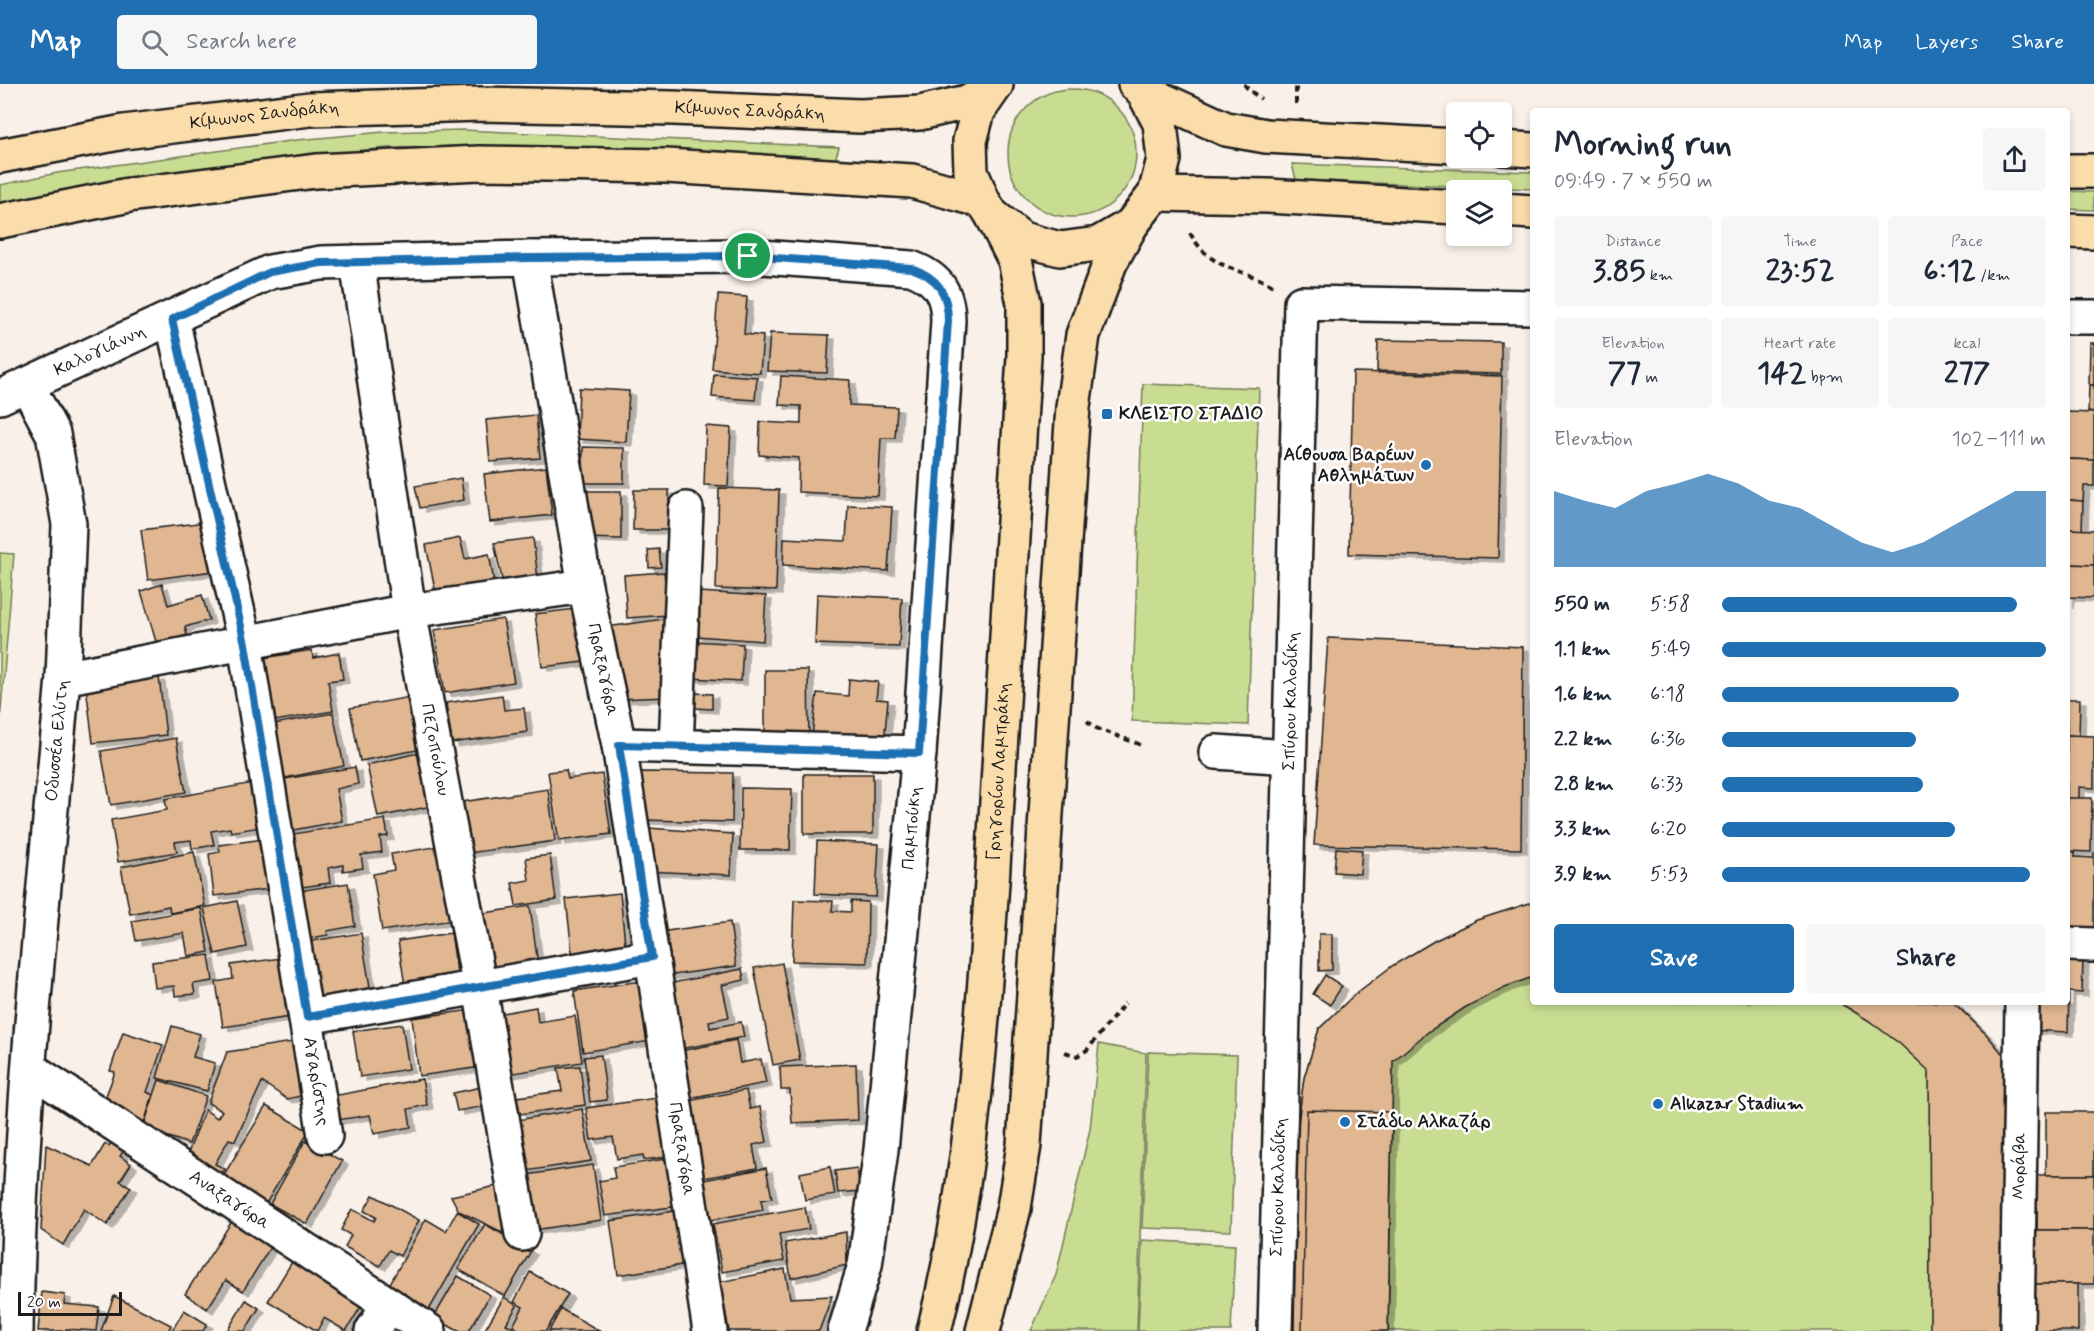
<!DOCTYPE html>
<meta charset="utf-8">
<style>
body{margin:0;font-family:Mynerve,sans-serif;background:#f6f6f7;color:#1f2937;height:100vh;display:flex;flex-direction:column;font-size:22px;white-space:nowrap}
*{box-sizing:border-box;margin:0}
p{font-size:20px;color:#747a83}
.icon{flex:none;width:33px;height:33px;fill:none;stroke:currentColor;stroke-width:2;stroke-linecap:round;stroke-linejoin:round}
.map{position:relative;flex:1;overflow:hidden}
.side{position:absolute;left:1530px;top:24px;width:540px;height:897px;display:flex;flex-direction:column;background:#fff;border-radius:6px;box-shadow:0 3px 9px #0003}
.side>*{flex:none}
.fabs{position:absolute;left:1446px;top:18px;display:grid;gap:12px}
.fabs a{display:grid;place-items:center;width:66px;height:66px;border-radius:6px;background:#fff;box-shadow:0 3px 9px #0003;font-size:30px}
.scale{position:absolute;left:18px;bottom:15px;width:104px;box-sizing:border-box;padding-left:6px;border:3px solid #1c1c1c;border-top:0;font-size:16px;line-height:21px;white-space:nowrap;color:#1c1c1c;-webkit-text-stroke:4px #fff;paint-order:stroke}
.pin{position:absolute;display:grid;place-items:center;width:51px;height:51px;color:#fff;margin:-26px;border:3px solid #fff;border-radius:50%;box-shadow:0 2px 6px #0007}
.round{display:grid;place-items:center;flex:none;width:63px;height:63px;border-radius:6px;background:#f6f6f7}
.overview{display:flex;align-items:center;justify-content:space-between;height:102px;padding:0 24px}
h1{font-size:33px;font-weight:700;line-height:45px}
.stats{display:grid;grid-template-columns:repeat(3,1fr);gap:9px;height:102px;padding:6px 24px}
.stats div{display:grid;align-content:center;border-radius:6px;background:#f6f6f7;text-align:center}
.stats b{font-size:30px;font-weight:700}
.stats small{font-size:16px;font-weight:400}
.stats p{font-size:16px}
.chart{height:168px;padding:12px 24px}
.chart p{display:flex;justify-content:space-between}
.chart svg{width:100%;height:108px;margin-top:6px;fill:#1f6fb2;opacity:.7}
.button{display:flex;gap:12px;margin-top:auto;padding:12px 24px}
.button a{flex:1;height:69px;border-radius:6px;background:#1f6fb2;color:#fff;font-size:24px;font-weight:700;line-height:69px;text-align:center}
.button a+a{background:#f6f6f7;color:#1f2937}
ul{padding:0 24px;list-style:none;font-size:20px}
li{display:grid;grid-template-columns:96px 72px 1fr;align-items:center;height:45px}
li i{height:15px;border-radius:8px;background:#1f6fb2}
header{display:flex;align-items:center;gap:36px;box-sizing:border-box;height:84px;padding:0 30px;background:#1f6fb2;color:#fff}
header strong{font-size:28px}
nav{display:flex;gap:33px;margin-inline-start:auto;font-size:21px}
.search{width:420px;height:54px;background:#f6f6f7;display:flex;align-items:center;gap:15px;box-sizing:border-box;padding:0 21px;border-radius:6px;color:#747a83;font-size:22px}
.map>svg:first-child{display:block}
.green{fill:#c9dd92;stroke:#727c57;stroke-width:1.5}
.building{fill:#e1b792;stroke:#1c1c1c;stroke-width:1.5;filter:url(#shadow)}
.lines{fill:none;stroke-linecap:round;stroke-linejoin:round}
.minor-casing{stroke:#1c1c1c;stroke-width:38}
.major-casing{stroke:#1c1c1c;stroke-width:38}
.highway-casing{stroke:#1c1c1c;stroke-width:38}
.path{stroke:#1c1c1c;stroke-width:4;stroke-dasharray:6 4.5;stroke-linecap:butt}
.minor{stroke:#fff;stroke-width:33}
.major{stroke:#fbddab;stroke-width:33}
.highway{stroke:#fbddab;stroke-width:33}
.route-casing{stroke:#fff;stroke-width:12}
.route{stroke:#1f6fb2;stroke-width:8}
.poi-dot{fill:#1f6fb2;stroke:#fff;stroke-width:2}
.labels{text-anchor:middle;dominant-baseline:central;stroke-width:5;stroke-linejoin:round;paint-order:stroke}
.street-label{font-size:18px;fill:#1c1c1c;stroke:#fff}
.poi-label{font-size:18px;font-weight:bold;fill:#1c1c1c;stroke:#fff;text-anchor:start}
</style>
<header>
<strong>Map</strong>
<div class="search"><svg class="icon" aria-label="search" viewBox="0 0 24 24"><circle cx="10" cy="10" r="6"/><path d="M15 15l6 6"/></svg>Search here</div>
<nav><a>Map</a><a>Layers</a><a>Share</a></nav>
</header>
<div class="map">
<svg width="2094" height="1247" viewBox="0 0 2094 1247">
<defs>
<filter id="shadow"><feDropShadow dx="6" dy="4" stdDeviation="0" flood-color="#0004"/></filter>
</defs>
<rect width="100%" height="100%" fill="#f9f1e9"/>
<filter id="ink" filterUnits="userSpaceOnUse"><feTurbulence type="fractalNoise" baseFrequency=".0167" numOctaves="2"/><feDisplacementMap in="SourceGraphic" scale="12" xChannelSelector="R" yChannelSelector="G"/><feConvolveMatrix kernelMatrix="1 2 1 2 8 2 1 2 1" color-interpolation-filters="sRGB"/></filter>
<g filter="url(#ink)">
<g class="green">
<circle cx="1072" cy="69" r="64"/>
<path d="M463 46 839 63 833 83 464 62 387 64 184 86 0 123V101L57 89 297 56 384 48Z"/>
<path d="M1292 80 1533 88V105L1296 96Z"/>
<path d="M2067 107 2094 108V126L2067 125Z"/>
<path d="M1143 300 1259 304 1248 641 1132 637Z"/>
<path d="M0 469 14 470 0 638Z"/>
<path d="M1533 818V918H1953L1987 951 2011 1247H1294L1297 1047 1304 994 1319 945 1354 911 1392 882 1434 857 1477 836Z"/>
<path d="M1099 960 1146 969 1137 1247H1031L1056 1191 1090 1045Z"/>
<path d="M1148 968 1237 971 1231 1147 1142 1144Z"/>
<path d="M1142 1156 1235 1161 1231 1247H1138Z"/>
</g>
<g class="building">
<path d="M718 211 747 213 744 250 763 252 760 289 712 285Z"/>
<path d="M770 249 829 251 827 289 767 287Z"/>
<path d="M1378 256 1501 258V290L1377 287Z"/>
<path d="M2090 259H2094V301H2089Z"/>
<path d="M1353 288 1502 292 1498 474 1349 470Z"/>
<path d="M714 290 757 293 755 316 712 313Z"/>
<path d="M781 292 850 296 849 321 897 323 895 354H881L878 412 798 408 799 374 759 371 760 338 801 340V322L779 321Z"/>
<path d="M2089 301H2094V329L2088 328Z"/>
<path d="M579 304 629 307 626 358 577 355Z"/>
<path d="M2067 328 2094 329V376L2067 375Z"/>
<path d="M536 331 540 374 490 378 486 336Z"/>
<path d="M706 342 731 344 728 402 704 401Z"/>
<path d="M583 363 624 364V399H583Z"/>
<path d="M2067 375 2094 376V402H2084L2083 417 2067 416Z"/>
<path d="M546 383 552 431 490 438 484 390Z"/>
<path d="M461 394 464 416 420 424 415 402Z"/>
<path d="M719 404 779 406 776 507 716 505Z"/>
<path d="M634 406H669V446H633Z"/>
<path d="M586 407H621V455L586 454Z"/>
<path d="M2067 416 2083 417 2082 446 2067 445Z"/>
<path d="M848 421 892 423 888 487 783 481 784 454 846 457Z"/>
<path d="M206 438 213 487 148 496 141 446Z"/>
<path d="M2067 445 2094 446V481L2067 480Z"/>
<path d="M460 454 465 475 489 470 495 503 437 515 426 461Z"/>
<path d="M533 454 538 495 503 500 494 459Z"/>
<path d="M659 465 661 483 649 484 648 466Z"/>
<path d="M2067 480 2094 481V514L2068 513 2067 521Z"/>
<path d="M664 488 668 531 627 534 624 491Z"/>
<path d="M162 500 168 521 202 511 209 536 185 543 187 551 157 561 141 507Z"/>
<path d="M699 508 766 512 763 557 696 552Z"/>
<path d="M817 510 902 514 899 563 815 560Z"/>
<path d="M575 525 583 578 542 583 535 530Z"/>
<path d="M671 534 668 613 619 615 607 543Z"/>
<path d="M503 535 514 598 445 609 434 546Z"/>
<path d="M1328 554 1523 563 1521 765 1314 761Z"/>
<path d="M693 557 743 560 741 597 691 594Z"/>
<path d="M312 566 313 574 339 569 343 595 328 597 333 627 269 638 258 575Z"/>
<path d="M765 586H808L809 655 765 656Z"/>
<path d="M159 593 166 651 93 659 86 602Z"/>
<path d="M849 595 878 598 876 615 888 616 884 658 812 652 817 609 848 612Z"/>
<path d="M694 609 712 610V625L694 624Z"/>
<path d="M421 611 424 623 409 626 417 666 360 677 350 624Z"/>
<path d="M502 611 504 626 524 624 527 648 452 659 446 619Z"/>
<path d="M2067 615H2080L2079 652 2067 651Z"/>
<path d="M333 629 344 682 285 694 274 640Z"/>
<path d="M2067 651 2094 652V704L2079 703V715L2067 714Z"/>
<path d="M176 654 186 708 111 721 101 667Z"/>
<path d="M430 666 442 720 378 733 367 681Z"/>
<path d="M355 683 358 700 336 705 342 737 288 747 279 696Z"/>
<path d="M566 686 568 695 602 690 611 750 559 757 548 688Z"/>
<path d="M640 688 733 689 732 738 639 736Z"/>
<rect x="804" y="690" width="69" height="60"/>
<path d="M253 699 261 743 231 748 230 744 211 747 214 761 192 765 191 756 175 758 177 768 118 778 111 736 167 726 165 715Z"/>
<path d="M741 704 792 705 790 766H740Z"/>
<path d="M548 705 555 757 469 769 462 718Z"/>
<path d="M2067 714H2092L2091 768 2067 767Z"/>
<path d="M385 735 388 752 380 753 382 768 361 771 363 784 343 787V781L328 784 330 799 295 804 287 751Z"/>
<path d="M648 744 733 750 731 791 645 787Z"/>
<path d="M264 755 269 805 214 812 209 770 220 768 219 761Z"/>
<path d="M817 757 879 760 876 813 815 810Z"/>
<path d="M447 761 459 835 382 847 373 790 394 786 391 770Z"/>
<path d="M1336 764 1362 766 1360 790 1334 788Z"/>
<path d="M2067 767 2075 768V773L2094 774V768V846H2067Z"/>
<path d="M194 768 205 822 170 829 169 822 130 830 121 783Z"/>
<path d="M550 771 556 816 516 822 512 799 529 796 526 774Z"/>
<path d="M348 799 355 842 327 847 328 851 306 855 298 807Z"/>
<path d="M620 809 626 870 573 876 566 815Z"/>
<path d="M794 816 833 817 832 827 851 828V817L868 818 867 879 792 877Z"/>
<path d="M237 817 247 863 215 870 204 824Z"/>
<path d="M1533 818V893L1505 903 1466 923 1428 948 1393 977 1388 1247H1294L1297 1047 1304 994 1319 945 1354 911 1392 882 1434 857 1477 836Z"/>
<path d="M530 822 538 881 486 888 478 830Z"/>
<path d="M201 824 209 868 188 872 184 849 136 857 132 837Z"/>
<path d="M730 838 736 882 666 892 660 848Z"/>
<path d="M361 849 372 915 317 924 306 858Z"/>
<path d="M451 849 458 895 405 902 398 857Z"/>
<path d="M1319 850H1332V886L1319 887Z"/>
<path d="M209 871 213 897 193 900 195 910 175 912 174 902 155 904 152 878Z"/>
<path d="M288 873 297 932 223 943 216 898 233 895 231 881Z"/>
<path d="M2067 875 2083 876 2082 909 2069 908 2068 948 2028 946 2029 918H2067Z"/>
<path d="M782 879 800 976 773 981 754 884Z"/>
<path d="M742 885 744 896 722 901 729 933 709 937 710 944 741 938 744 953 680 965 667 900Z"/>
<path d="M1325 891 1342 902 1330 921 1313 910Z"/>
<path d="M641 897 651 957 583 968 574 907Z"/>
<path d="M1838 918H1953L1987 951 2016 986 2011 1247H1930L1929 987 1900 960 1868 936Z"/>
<path d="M536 923 538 938 575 932 582 978 508 990 497 930Z"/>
<path d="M472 926 481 983 419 992 412 934Z"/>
<path d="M402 940 409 985 360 993 353 947Z"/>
<path d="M172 942 200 950 193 973 215 979 207 1007 157 994Z"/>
<path d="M123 948 163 961 147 1008 153 1011 144 1039 104 1017 115 988 110 987Z"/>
<path d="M736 956 740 979 761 975 766 999 689 1014 680 967Z"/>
<path d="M299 957 310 1010 287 1015 262 998 235 1057 229 1055 215 1080 225 1085 219 1094 186 1074 205 1026 217 1034 222 1027 208 1019 227 968Z"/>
<path d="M601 971 607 1016 590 1018 584 973Z"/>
<path d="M856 980 858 1036 792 1039 790 1006H781L780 983Z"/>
<path d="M580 982 585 1021 520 1030 517 1013 562 1007 558 984Z"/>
<path d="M422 995 427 1021 408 1025 411 1043 374 1050 370 1031 337 1036 333 1012Z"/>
<path d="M159 996 206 1012 189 1060 143 1044Z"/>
<path d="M482 1003 486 1022 457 1027 453 1009Z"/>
<path d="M746 1006 750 1025 760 1023 767 1058 753 1061 757 1084 704 1094 688 1017Z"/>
<path d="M664 1013 673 1072 644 1076 643 1071 617 1075 613 1053 591 1056 586 1024Z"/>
<path d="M266 1022 309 1047 264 1123 220 1097Z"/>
<path d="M582 1025 591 1077 526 1087 517 1036Z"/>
<path d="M1307 1026 1392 1028 1388 1247H1302Z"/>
<rect x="2046" y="1028" width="48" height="63"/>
<path d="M305 1057 342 1077 307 1140 270 1120Z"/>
<path d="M111 1058 125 1065 120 1072 131 1080 120 1097 131 1103 107 1141 84 1125 63 1161 41 1146 46 1061 92 1082 105 1060 109 1062Z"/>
<path d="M672 1074 679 1122 605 1132 599 1097 615 1094 613 1083Z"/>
<path d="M593 1081 601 1136 534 1146 526 1091Z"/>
<path d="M830 1083 835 1111 805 1116 800 1089Z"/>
<path d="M766 1084 772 1114 761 1116 763 1126 711 1136 704 1096Z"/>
<path d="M857 1084 860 1107 838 1109 835 1087Z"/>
<rect x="2037" y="1091" width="57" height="55"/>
<path d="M501 1101 508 1148 504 1149 459 1127 451 1112Z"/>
<path d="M373 1111 419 1136 400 1172 389 1166 380 1182 345 1163 351 1151 341 1146 352 1125 374 1137 376 1133 364 1127Z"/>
<path d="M805 1123 809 1145 779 1150 784 1177 722 1188 713 1140Z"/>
<path d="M680 1126 688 1180 618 1191 610 1137Z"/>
<path d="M457 1127 479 1140 429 1226 388 1203 426 1135 446 1147Z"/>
<path d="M232 1137 271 1162 243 1207 226 1196 207 1225 185 1210Z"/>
<path d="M485 1140 531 1167 505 1212 458 1185Z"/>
<path d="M2036 1146H2094V1200H2029L2028 1154 2036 1153Z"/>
<path d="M846 1148 847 1181 791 1194 785 1159Z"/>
<path d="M295 1173 362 1221 346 1247 324 1234 317 1247 268 1217Z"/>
<path d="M785 1185 790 1214 832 1212 819 1247H729L720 1198Z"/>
<path d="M530 1188 568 1210 546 1247H521L513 1242 523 1223 514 1218Z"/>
<path d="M458 1192 490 1211 469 1247H458L434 1233Z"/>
<path d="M2029 1200H2078V1247H2028Z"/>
<path d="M42 1208 65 1211 64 1220 99 1223 96 1247 66 1245 65 1247H38Z"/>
<path d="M114 1212 171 1241 168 1247H101Z"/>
<path d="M504 1213 517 1222 506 1240 518 1247H484Z"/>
<path d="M246 1216 259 1224 245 1247H227Z"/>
<path d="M561 1225 600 1247H549Z"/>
<path d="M184 1226 207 1240 203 1247H172Z"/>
</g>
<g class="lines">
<defs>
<g id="minor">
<path id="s1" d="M530 174 585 502 619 661 710 1247"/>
<path id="s2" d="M357 178 409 527 480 904 522 1150"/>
<path d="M2067 233H2094"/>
<path id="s3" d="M172 235 245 560 325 1052"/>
<path d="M27 301 53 350 69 440 63 594"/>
<path id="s4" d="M0 313 270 188 321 179 530 174 748 172 911 184C938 194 948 209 948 237L919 669 881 1066 865 1181 845 1247"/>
<path d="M619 661 919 669"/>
<path d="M676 662 686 425"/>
<path d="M1216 668 1289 673"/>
<path d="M2067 860 2094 861"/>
<path d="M307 933 652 873"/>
<path id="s5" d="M29 984 429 1247"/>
<path id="s6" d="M16 1247C19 1029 44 811 63 594L409 527 585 502"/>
<path d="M372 1247 389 1221"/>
<path id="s7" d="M1275 1247 1301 219 1533 223"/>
<path id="s8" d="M2017 1247 2022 918"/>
</g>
<g id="major">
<path d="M1143 7 1226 45 1266 52 1456 62"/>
<path d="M1502 64 1533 66"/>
<path d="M2067 87H2094"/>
<path d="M1155 110 1268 112 1456 123"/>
<path d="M1502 126 1533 128"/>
<path d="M2067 147 2094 148"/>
<path id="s9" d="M934 1247C972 1096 983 938 993 783 1004 613 1013 442 1024 272V219L1015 176 992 131"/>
<path d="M983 1247 1014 1124 1024 1061 1073 323 1083 251 1110 179 1131 141"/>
</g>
<g id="highway">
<path d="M996 1 978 27 970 57 971 88 983 117 992 131 1022 155 1060 165 1098 160 1131 141 1155 110 1164 75 1160 39 1143 7 1135 0"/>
<path id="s10" d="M0 72 124 48 310 25 480 20 673 24 860 32 920 29 967 18 995 2"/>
<path d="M0 137 129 111 316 87 479 79 666 82 912 97 983 117"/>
</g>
</defs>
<use href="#minor" class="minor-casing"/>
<use href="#major" class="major-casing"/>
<use href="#highway" class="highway-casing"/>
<g class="path">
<path d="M1244 0 1249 6 1261 15"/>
<path d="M1296 20V0"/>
<path d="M1190 149C1212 188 1239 182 1273 202"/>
<path d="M1087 637 1096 644 1144 662"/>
<path d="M1065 968 1077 972 1087 966 1125 919"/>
</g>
<use href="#minor" class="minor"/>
<use href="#major" class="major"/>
<use href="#highway" class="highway"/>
</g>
</g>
<g class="lines" filter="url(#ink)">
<defs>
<path id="route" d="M748 172 911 184C938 193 948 209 948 237L919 669 619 661 652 873 307 933 245 560 172 235 270 188 321 179 530 174Z"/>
</defs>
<use href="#route" class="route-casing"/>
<use href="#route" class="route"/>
</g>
<g class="poi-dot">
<rect x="1101" y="324" width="12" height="12" rx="3"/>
<circle cx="1426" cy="381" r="6"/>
<circle cx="1658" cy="1020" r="6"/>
<circle cx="1345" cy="1038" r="6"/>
</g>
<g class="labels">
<g class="street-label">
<text stroke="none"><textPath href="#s10" startOffset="754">Κίμωνος Σανδράκη</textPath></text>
<text stroke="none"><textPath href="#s10" startOffset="268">Κίμωνος Σανδράκη</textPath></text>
<text stroke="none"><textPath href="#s4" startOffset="110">Καλογιάννη</textPath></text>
<text stroke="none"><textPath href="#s1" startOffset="418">Πραξαγόρα</textPath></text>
<text stroke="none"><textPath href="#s7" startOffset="630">Σπύρου Καλοδίκη</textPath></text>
<text stroke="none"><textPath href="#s6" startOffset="592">Οδυσσέα Ελύτη</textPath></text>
<text stroke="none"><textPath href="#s2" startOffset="494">Πεζοπούλου</textPath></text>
<text stroke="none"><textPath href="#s9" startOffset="564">Γρηγορίου Λαμπράκη</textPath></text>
<text transform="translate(912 744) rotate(-85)">Παμπούκη</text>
<text stroke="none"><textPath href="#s3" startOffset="776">Αγαρίστης</textPath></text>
<text stroke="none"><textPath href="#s1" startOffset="904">Πραξαγόρα</textPath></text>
<text stroke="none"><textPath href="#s8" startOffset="165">Μοράβα</textPath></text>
<text stroke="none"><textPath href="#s7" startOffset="144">Σπύρου Καλοδίκη</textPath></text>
<text stroke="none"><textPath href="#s5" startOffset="240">Αναξαγόρα</textPath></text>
</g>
<g class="poi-label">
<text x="1119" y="330">ΚΛΕΙΣΤΟ ΣΤΑΔΙΟ</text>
<text x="1414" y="371" text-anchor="end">Αίθουσα Βαρέων<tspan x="1414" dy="21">Αθλημάτων</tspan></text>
<text x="1670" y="1020">Alkazar Stadium</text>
<text x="1357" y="1038">Στάδιο Αλκαζάρ</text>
</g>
</g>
</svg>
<div class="fabs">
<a><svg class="icon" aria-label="locate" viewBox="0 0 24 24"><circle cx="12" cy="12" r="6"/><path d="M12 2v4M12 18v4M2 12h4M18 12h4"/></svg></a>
<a><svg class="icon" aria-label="layers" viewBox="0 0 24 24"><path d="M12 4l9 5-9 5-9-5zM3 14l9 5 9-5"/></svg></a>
</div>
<div class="scale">20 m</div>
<div class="pin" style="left:748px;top:172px;background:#1e9e55"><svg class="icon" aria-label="arrive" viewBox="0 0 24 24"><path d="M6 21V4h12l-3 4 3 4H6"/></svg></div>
<section class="side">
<div class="overview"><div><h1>Morning run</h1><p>09:49 · 7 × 550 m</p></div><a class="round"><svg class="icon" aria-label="share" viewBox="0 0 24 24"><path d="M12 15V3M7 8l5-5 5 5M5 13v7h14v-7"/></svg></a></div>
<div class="stats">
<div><p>Distance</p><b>3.85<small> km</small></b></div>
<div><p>Time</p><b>23:52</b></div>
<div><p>Pace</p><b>6:12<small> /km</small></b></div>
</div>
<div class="stats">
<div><p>Elevation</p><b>77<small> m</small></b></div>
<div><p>Heart rate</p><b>142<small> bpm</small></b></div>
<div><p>kcal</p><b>277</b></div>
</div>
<div class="chart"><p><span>Elevation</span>102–111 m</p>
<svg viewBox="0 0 160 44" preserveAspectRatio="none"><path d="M0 44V13L10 17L20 20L30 13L40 10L50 6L60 10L70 17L80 20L90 27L100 34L110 38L120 34L130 27L140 20L150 13L160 13V44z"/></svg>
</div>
<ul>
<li><b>550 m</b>5:58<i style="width:91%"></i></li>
<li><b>1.1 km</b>5:49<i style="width:100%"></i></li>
<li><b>1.6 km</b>6:18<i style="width:73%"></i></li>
<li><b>2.2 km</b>6:36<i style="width:60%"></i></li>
<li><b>2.8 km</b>6:33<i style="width:62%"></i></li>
<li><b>3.3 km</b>6:20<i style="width:72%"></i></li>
<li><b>3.9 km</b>5:53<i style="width:95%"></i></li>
</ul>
<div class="button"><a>Save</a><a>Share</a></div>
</section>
</div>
